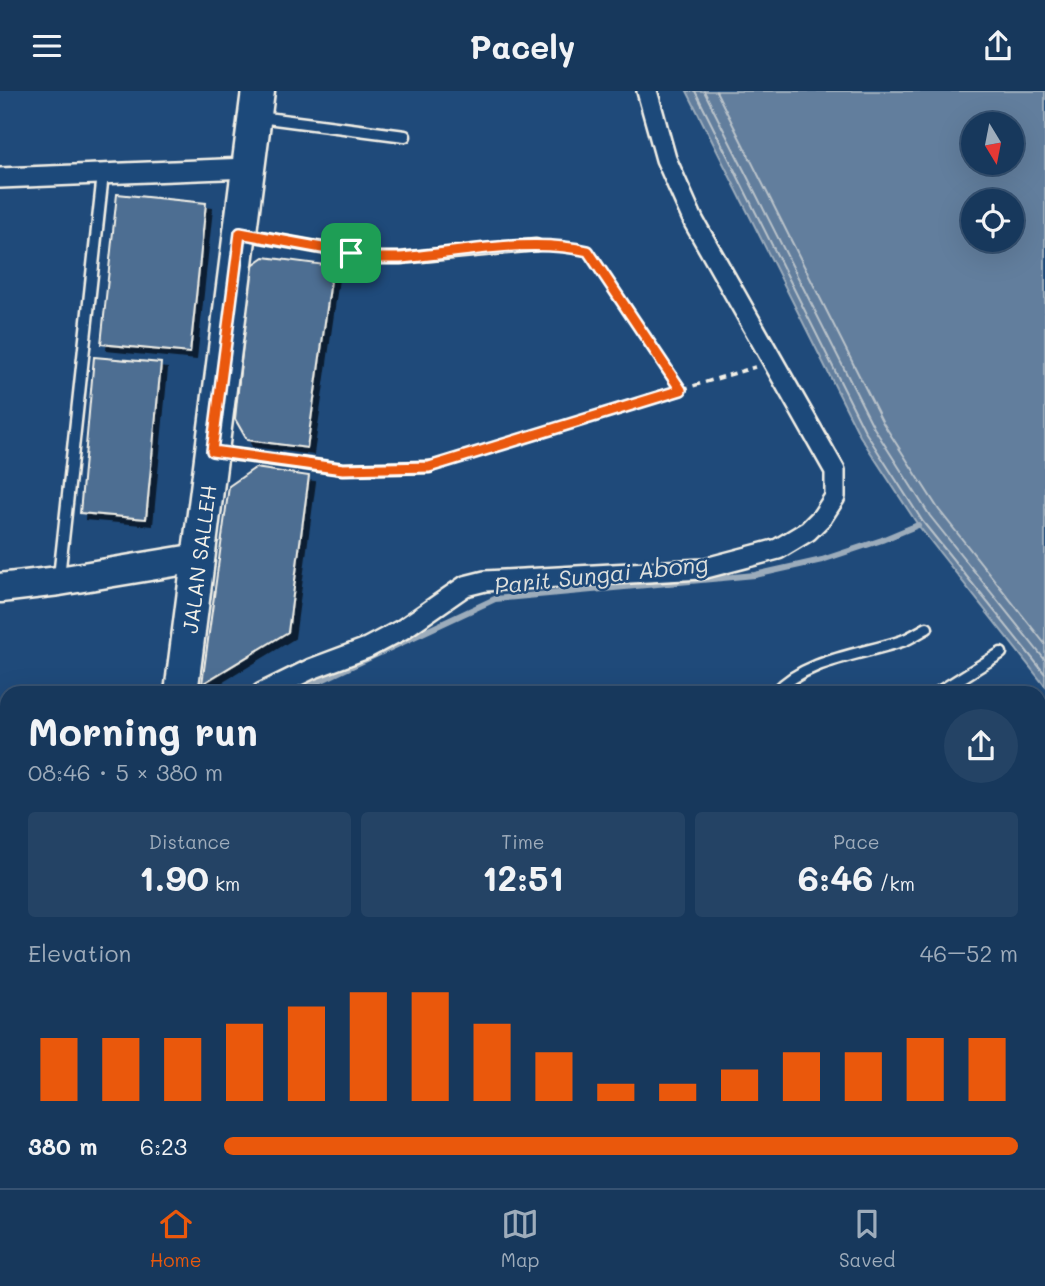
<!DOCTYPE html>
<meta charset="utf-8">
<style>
body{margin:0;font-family:Mali,sans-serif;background:#244365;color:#f1f3f6;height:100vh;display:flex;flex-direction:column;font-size:26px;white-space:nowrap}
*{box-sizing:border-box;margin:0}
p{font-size:23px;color:#9eacbb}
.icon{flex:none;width:38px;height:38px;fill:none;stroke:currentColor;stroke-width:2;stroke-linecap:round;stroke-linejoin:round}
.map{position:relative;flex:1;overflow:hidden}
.side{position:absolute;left:0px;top:595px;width:1046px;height:502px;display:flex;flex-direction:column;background:#17385c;border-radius:21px 21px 0 0;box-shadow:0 7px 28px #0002,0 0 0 2px #365272}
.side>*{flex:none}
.needle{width:46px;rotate:170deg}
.tools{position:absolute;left:961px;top:21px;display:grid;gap:14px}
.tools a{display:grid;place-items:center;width:63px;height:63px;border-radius:50%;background:#17385c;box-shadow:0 7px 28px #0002,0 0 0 2px #365272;font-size:35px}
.pin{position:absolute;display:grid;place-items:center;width:60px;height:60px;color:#fff;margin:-30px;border-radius:14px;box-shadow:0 4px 10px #0006}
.round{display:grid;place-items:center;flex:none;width:74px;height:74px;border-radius:37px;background:#244365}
.head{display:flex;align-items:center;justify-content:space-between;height:119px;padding:0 28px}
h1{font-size:38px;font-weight:800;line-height:52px}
.stats{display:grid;grid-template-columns:repeat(3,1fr);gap:10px;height:119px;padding:7px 28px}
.stats div{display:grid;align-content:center;border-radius:7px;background:#244365;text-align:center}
.stats b{font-size:35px;font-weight:800}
.stats small{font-size:19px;font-weight:400}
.stats p{font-size:19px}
.chart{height:196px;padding:14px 28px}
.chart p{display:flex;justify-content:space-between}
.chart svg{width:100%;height:126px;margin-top:7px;stroke:#ea580c;stroke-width:6}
ul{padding:0 28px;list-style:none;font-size:23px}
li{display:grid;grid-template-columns:112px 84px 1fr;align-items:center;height:52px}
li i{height:18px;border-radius:9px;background:#ea580c}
header{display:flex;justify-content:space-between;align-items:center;height:91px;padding:0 28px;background:#17385c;font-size:32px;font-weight:800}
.tab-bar{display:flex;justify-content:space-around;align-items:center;height:98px;border-top:2px solid #365272;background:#17385c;font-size:19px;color:#9eacbb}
.tab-bar a{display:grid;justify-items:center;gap:4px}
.tab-bar .selected{color:#ea580c}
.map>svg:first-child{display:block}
.water{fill:#627e9d;stroke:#9cacbb;stroke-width:2;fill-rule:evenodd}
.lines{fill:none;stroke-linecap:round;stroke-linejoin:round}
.shore{stroke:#bac3ca;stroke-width:2}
.stream{stroke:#9cacbb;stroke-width:6}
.building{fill:#4d6e92;stroke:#f4f1e8;stroke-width:2;filter:url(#shadow)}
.lane-casing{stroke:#f4f1e8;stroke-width:15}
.street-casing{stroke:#f4f1e8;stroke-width:24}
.secondary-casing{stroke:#f4f1e8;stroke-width:33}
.primary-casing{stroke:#f4f1e8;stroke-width:37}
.path{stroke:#f4f1e8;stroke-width:3.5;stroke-dasharray:7 5;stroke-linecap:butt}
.lane{stroke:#1f4a7a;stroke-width:10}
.street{stroke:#1f4a7a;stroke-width:19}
.secondary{stroke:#1f4a7a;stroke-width:28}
.primary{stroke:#1f4a7a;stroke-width:32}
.route-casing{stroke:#fff;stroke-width:14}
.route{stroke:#ea580c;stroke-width:9}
.labels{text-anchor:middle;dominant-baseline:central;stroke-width:5;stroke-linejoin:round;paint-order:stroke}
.street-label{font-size:21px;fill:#f4f1e8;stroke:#1f4a7a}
.water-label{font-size:23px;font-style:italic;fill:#dee0dd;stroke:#1f4a7a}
</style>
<header><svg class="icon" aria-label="menu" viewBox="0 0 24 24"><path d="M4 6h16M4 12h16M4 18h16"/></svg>Pacely<svg class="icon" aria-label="share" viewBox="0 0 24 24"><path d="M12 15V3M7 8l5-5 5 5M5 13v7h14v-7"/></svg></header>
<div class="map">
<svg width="1045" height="1097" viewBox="0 0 1045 1097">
<defs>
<filter id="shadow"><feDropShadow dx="6" dy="6" stdDeviation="0" flood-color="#0009"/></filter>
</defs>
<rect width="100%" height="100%" fill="#1f4a7a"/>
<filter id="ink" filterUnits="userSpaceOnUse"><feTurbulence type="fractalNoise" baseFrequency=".0143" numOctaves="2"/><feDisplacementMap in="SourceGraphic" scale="14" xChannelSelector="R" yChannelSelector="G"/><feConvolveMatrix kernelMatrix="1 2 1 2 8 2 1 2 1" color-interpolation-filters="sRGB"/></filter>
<g filter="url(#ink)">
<path class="water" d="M687 0H1045V595L918 434 860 345ZM973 33H1012V72H973ZM973 110H1012V149H973Z"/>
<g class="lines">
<g class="shore">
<path d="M695 0 866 342 923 431 1045 583"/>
<path d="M704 0 874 337 930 425 1045 569"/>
<path d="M716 0 883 332 939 419 1045 553"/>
</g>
<g class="stream">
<path d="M300 602 309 595 495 508 755 484 822 469 882 449 918 434"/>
<path d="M0 653H7"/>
</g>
</g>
<g class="building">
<path d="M117 103 206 112 190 262 101 253Z"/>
<path d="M264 166 333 175 307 357 247 349 235 328 251 175Z"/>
<path d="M94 266 161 272 146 428 80 422Z"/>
<path d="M255 377 309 385 288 541 202 593 229 395Z"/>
</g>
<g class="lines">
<defs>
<g id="lane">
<path d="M259 26 405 45"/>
<path d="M244 143 377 167H400L536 154"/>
<path d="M217 361 343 378 429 376"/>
<path d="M59 486 103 83"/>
<path d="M775 602C806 568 860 564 902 550 911 547 919 541 927 537"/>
<path d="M937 602 1001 562"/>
<path d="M6 629H7"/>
<path d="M1040 806 1045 813"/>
<path d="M0 818 7 816"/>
<path d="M1040 892 1045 888"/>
<path d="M0 1006 7 1027"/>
<path d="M297 1097 308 1090"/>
<path d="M508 1097 518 1090"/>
<path d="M751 1097 761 1090"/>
<path d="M936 1097 947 1090"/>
</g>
<g id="street">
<path d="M0 87 248 77"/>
<path d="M262 602 311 578 367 557 403 538 465 495 485 490 702 478 778 458 808 440 822 426 835 406V380L694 131 666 68 647 0"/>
<path d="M0 879 7 891"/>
<path d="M0 972 7 957"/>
<path d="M0 1061 7 1059"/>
</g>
<g id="secondary">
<path d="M0 497 59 490 198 467"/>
<path d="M136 1090 143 1097"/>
<path d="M1001 1090 1006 1097"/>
<path d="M196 1097 207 1090"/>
</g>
<g id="primary">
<path id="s1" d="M181 602 258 0"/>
<path d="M119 1097V1090"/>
</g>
</defs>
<use href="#lane" class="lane-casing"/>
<use href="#street" class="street-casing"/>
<use href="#secondary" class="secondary-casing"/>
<use href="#primary" class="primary-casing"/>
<g class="path">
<path d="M549 155 570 156 588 160 681 299"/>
<path d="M441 372 755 276"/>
</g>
<use href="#lane" class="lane"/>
<use href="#street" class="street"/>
<use href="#secondary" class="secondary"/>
<use href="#primary" class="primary"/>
</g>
</g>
<g class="lines" filter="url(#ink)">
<defs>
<path id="route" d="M240 142 377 167H400C458 162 531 146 588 160L681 299 429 376 343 378 212 360Z"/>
</defs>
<use href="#route" class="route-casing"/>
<use href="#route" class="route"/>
</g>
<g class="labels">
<g class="street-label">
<text stroke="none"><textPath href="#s1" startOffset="135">JALAN SALLEH</textPath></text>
</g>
<g class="water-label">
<text transform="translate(601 483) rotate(-6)">Parit Sungai Abong</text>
</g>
</g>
</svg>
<div class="tools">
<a><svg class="needle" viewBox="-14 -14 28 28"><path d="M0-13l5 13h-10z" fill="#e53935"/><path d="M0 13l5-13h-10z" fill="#9eacbb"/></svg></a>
<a><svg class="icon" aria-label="locate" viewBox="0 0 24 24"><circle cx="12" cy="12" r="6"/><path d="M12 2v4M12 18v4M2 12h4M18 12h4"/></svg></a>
</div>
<div class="pin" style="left:351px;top:162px;background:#1e9e55"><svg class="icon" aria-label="arrive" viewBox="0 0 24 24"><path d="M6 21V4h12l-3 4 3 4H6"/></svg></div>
<section class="side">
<div class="head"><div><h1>Morning run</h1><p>08:46 · 5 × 380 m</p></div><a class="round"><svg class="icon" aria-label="share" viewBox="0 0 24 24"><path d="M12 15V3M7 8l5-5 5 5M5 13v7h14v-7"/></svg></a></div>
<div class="stats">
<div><p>Distance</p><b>1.90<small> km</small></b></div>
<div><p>Time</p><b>12:51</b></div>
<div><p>Pace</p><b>6:46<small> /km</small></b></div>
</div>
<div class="chart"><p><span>Elevation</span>46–52 m</p>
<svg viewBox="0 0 160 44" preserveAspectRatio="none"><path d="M5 44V22M15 44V22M25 44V22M35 44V17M45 44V11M55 44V6M65 44V6M75 44V17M85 44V27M95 44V38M105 44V38M115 44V33M125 44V27M135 44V27M145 44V22M155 44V22"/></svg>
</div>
<ul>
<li><b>380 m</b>6:23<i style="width:100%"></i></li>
</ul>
</section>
</div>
<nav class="tab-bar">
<a class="selected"><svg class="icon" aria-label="home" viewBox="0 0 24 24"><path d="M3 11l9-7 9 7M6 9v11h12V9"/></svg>Home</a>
<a><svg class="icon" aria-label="map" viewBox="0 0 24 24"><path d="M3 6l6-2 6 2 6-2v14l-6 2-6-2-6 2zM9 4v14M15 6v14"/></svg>Map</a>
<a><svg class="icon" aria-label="saved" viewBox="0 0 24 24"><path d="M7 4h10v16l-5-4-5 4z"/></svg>Saved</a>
</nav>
